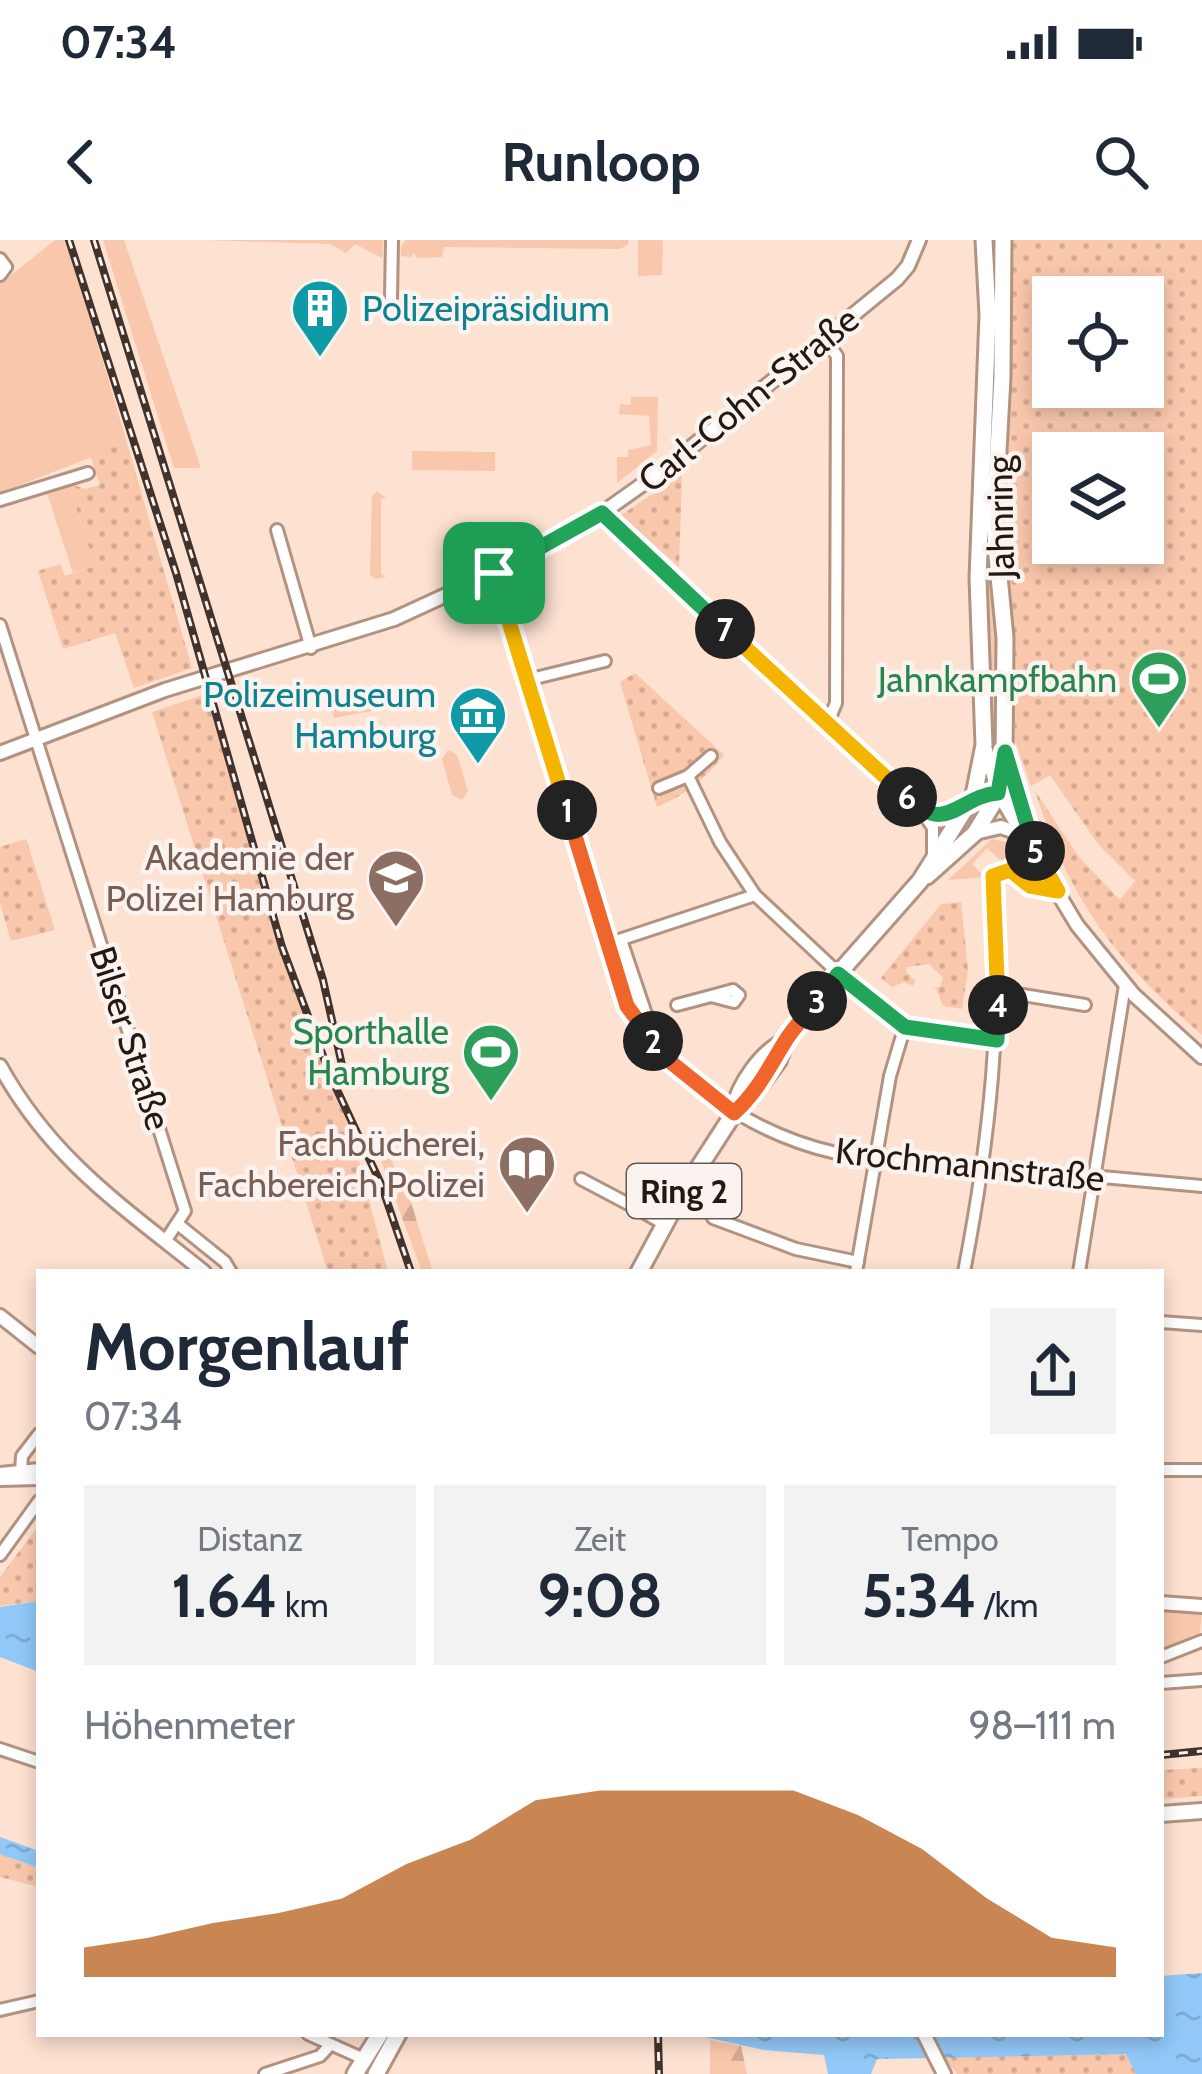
<!DOCTYPE html>
<html lang="de">
<meta charset="utf-8">
<style>
body{margin:0;font-family:Cabin,sans-serif;background:#f2f2f3;color:#1f2937;height:100vh;display:flex;flex-direction:column;font-size:45px;white-space:nowrap}
*{box-sizing:border-box;margin:0}
p{font-size:39px;color:#747a83}
.icon{flex:none;width:66px;height:66px;fill:none;stroke:currentColor;stroke-width:2;stroke-linecap:round;stroke-linejoin:round}
.map{position:relative;flex:1;overflow:hidden}
.side{position:absolute;left:36px;top:1029px;width:1128px;height:768px;display:flex;flex-direction:column;background:#fff;border-radius:0px;box-shadow:0 6px 18px #0003}
.side>*{flex:none}
.tools{position:absolute;left:1032px;top:36px;display:grid;gap:24px}
.tools a{display:grid;place-items:center;width:132px;height:132px;border-radius:0px;background:#fff;box-shadow:0 6px 18px #0003;font-size:60px}
.pin{position:absolute;display:grid;place-items:center;width:102px;height:102px;color:#fff;margin:-51px;border-radius:24px;box-shadow:0 6px 18px #0006}
.km{position:absolute;width:60px;height:60px;margin:-30px;border-radius:50%;background:#222;color:#fff;font-size:33px;line-height:60px;text-align:center}
.round{display:grid;place-items:center;flex:none;width:126px;height:126px;border-radius:0px;background:#f2f2f3}
.head{display:flex;align-items:center;justify-content:space-between;height:204px;padding:0 48px}
h1{font-size:66px;font-weight:700;line-height:90px}
.figures{display:grid;grid-template-columns:repeat(3,1fr);gap:18px;height:204px;padding:12px 48px}
.figures div{display:grid;align-content:center;border-radius:0px;background:#f2f2f3;text-align:center}
.figures b{font-size:60px;font-weight:700}
.figures small{font-size:33px;font-weight:400}
.figures p{font-size:33px}
.chart{height:336px;padding:24px 48px}
.chart p{display:flex;justify-content:space-between}
.chart svg{width:100%;height:216px;margin-top:12px;fill:#b45309;opacity:.7}
.status{display:flex;justify-content:space-between;align-items:center;height:84px;padding:0 60px;background:#fff;direction:ltr}
.status svg{height:33px;fill:currentColor}
header{display:flex;justify-content:space-between;align-items:center;height:156px;padding:0 48px;background:#fff;font-size:54px;font-weight:700}
.map>svg:first-child{display:block}
.grass{fill:#f9c7ac}
.forest{fill:url(#forest-firs)}
.park{fill:url(#park-dots);fill-rule:evenodd}
.water{fill:url(#water-ripples)}
.lines{fill:none;stroke-linecap:round;stroke-linejoin:round}
.minor-casing{stroke:#b29280;stroke-width:16}
.tertiary-casing{stroke:#b29280;stroke-width:18}
.secondary-casing{stroke:#b29280;stroke-width:20}
.primary-casing{stroke:#b29280;stroke-width:21}
.minor{stroke:#fff;stroke-width:10}
.tertiary{stroke:#fff;stroke-width:12}
.secondary{stroke:#fff;stroke-width:14}
.primary{stroke:#fff;stroke-width:15}
.rail-casing{stroke:#41332b;stroke-width:8}
.rail{stroke:#faf3ef;stroke-width:3;stroke-dasharray:9;stroke-linecap:butt}
.split-1-casing{stroke:#fff;stroke-width:24}
.split-2-casing{stroke:#fff;stroke-width:24}
.split-3-casing{stroke:#fff;stroke-width:24}
.split-4-casing{stroke:#fff;stroke-width:24}
.split-5-casing{stroke:#fff;stroke-width:24}
.split-6-casing{stroke:#fff;stroke-width:24}
.split-7-casing{stroke:#fff;stroke-width:24}
.split-8-casing{stroke:#fff;stroke-width:24}
.split-1{stroke:#f5b400;stroke-width:15}
.split-2{stroke:#f0652b;stroke-width:15}
.split-3{stroke:#f0652b;stroke-width:15}
.split-4{stroke:#22a559;stroke-width:15}
.split-5{stroke:#f5b400;stroke-width:15}
.split-6{stroke:#22a559;stroke-width:15}
.split-7{stroke:#f5b400;stroke-width:15}
.split-8{stroke:#22a559;stroke-width:15}
.labels{text-anchor:middle;dominant-baseline:central;stroke-width:9;stroke-linejoin:round;paint-order:stroke}
.shield{fill:#faf3ef;stroke:#645a54;stroke-width:3}
.shield-label{font-size:33px;font-weight:bold;fill:#241811}
.culture-label{font-size:36px;fill:#0d838f;stroke:#faf3ef;text-anchor:start}
.street-label{font-size:36px;fill:#241811;stroke:#faf3ef}
.leisure-label{font-size:36px;fill:#27864d;stroke:#faf3ef;text-anchor:end}
.education-label{font-size:36px;fill:#785e54;stroke:#faf3ef;text-anchor:end}
</style>
<div class="status"><b>07:34</b><svg viewBox="0 0 49 12"><path d="M0 12V9h3v3zM5 12V6h3v6zM10 12V3h3v9zM15 12V0h3v12zM26 1h20v11H26zM47 4h2v5h-2z"/></svg></div>
<header><svg class="icon" aria-label="back" viewBox="0 0 24 24"><path d="M15 5l-7 7 7 7"/></svg>Runloop<svg class="icon" aria-label="search" viewBox="0 0 24 24"><circle cx="10" cy="10" r="6"/><path d="M15 15l6 6"/></svg></header>
<div class="map">
<svg width="1202" height="1834" viewBox="0 0 1202 1834">
<defs>
<pattern id="forest-firs" width="22" height="20" patternUnits="userSpaceOnUse" patternTransform="scale(3)"><rect width="22" height="20" fill="#f9c7ac"/><path d="M5 1l3.5 6h-7zM16 11l3.5 6h-7z" fill="#d5aa93"/></pattern>
<pattern id="park-dots" width="8" height="8" patternUnits="userSpaceOnUse" patternTransform="scale(3)"><rect width="8" height="8" fill="#f9c7ac"/><path d="M2 2h.1M6 6h.1" fill="none" stroke="#d5aa93" stroke-width="1.8" stroke-linecap="round"/></pattern>
<pattern id="water-ripples" width="26" height="14" patternUnits="userSpaceOnUse" patternTransform="scale(3)"><rect width="26" height="14" fill="#91c8f7"/><path d="M2 4q2-2 4 0t4 0M15 11q2-2 4 0t4 0" fill="none" stroke="#7dabd3"/></pattern>
</defs>
<rect width="100%" height="100%" fill="#fde1d1"/>
<g class="grass">
<path d="M55 0H67L127 203 0 253V44Z"/>
<path d="M103 0H124L201 228H174Z"/>
<path d="M205 0H383L382 18 355 4 346 13 330 4Z"/>
<path d="M406 0H628L629 4 620 9 444 7 442 17 417 18 414 13 411 17 401 16V6Z"/>
<path d="M638 0H663L662 35 638 36Z"/>
<path d="M994 52 997 99 987 286 1000 430 996 528 987 455 984 294Z"/>
<path d="M458 60 586 62 578 73H572L571 69 474 73Z"/>
<path d="M631 157H658L657 211 617 243V217H628V210L651 205 649 176 619 174 620 164 631 165Z"/>
<path d="M412 211 495 212V231L412 230Z"/>
<path d="M68 243 95 326 73 333 46 250Z"/>
<path d="M377 251 386 258 381 259V334L386 337 375 339 370 335 372 256Z"/>
<path d="M373 455 377 470 334 478 331 466Z"/>
<path d="M449 510 457 515 468 551 462 560 452 555 442 519Z"/>
<path d="M992 599 1009 603 1020 623 1000 620 987 608 972 624 984 636 989 631V637L948 640Z"/>
<path d="M1161 1371 1202 1372 1199 1399 1161 1411Z"/>
</g>
<g class="forest">
<path d="M383 902 398 935 402 934 433 1032H422L375 904Z"/>
<path d="M710 1800 741 1806 747 1834H710Z"/>
</g>
<g class="park">
<path d="M1013 0H1202V795C1113 717 1072 665 1035 551L1079 617 1120 660 1135 641 1098 604 1050 535 1031 546 1015 501 1012 365 1004 306ZM1053 57H1143V147H1053ZM1053 213H1143V303H1053Z"/>
<path d="M127 203 192 428 134 448 115 393 63 409 38 331 60 324 65 336 95 326 68 243 85 249 100 245 90 215Z"/>
<path d="M682 235 679 327 621 275Z"/>
<path d="M635 433 724 515C705 540 686 554 657 567L620 442Z"/>
<path d="M209 453 276 701 349 884 388 1032H328L152 472Z"/>
<path d="M26 599 55 690 11 701 0 663V607Z"/>
<path d="M961 662 968 730 962 769 943 766 936 748 931 747H940L943 738 929 724 907 727 906 731 915 741 913 746 904 742 892 747 881 738 941 664Z"/>
<path d="M39 1285V1361L0 1366V1337Z"/>
<path d="M1202 1528V1556L1161 1559V1530Z"/>
<path d="M0 1614 39 1628V1647L0 1637Z"/>
<path d="M1127 1814 1136 1834H957L943 1816Z"/>
</g>
<g class="water">
<path d="M39 1361V1432L0 1417V1367Z"/>
<path d="M0 1597 39 1611V1628L0 1614Z"/>
<path d="M1202 1733V1834H1136L1126 1814 877 1819 871 1834H828L824 1815 764 1810 691 1794H1161V1736Z"/>
</g>
<g class="lines">
<defs>
<g id="minor">
<path d="M0 19 6 27 0 35"/>
<path d="M391 58 392 0"/>
<path d="M825 99 837 116 836 463 828 482"/>
<path d="M0 260 88 233"/>
<path d="M602 273 922 571 933 588V616"/>
<path d="M277 290 311 408"/>
<path d="M494 333 627 765C676 841 749 893 836 913L1202 946"/>
<path d="M0 385 185 971 166 1000"/>
<path d="M527 440 605 421"/>
<path d="M688 536 720 602 755 655 866 759 905 786 997 800"/>
<path d="M659 548 688 536 711 516"/>
<path d="M922 571 944 575 965 567"/>
<path d="M621 700 646 774"/>
<path d="M607 704 755 655"/>
<path d="M998 751 1085 765"/>
<path d="M677 765 711 756 734 762 739 755 733 750 711 756"/>
<path d="M581 939 636 968"/>
<path d="M645 973 664 984"/>
<path d="M713 978 796 1009 858 1022"/>
<path d="M179 985 225 1022 231 1032"/>
<path d="M856 1032 890 836 905 786"/>
<path d="M964 1032C990 897 1003 777 993 639L999 631 1009 630 1030 646 1058 651"/>
<path d="M1079 1032 1125 745"/>
<path d="M1161 1082 1202 1085"/>
<path d="M1161 1230H1202"/>
<path d="M21 1232 22 1216 39 1194"/>
<path d="M0 1233 39 1229"/>
<path d="M0 1240 39 1239"/>
<path d="M0 1315 39 1261"/>
<path d="M1161 1417 1202 1401"/>
<path d="M1161 1443 1202 1440"/>
<path d="M0 1509 39 1522"/>
<path d="M0 1770 39 1761"/>
<path d="M308 1794 364 1819"/>
<path d="M265 1834 320 1816 330 1805"/>
</g>
<g id="tertiary">
<path d="M986 510 998 553 1077 685 1134 755 1202 817"/>
<path d="M0 513 165 450 394 379 494 333 602 273 667 227 897 39 908 26 919 0"/>
<path d="M1006 519 1032 602"/>
<path d="M975 593 1001 587 1021 594"/>
<path d="M0 826C52 920 122 966 204 1032"/>
<path d="M0 1076 39 1107"/>
<path d="M1161 1363 1202 1366"/>
<path d="M924 1794 944 1834"/>
</g>
<path id="secondary" d="M1161 1574 1202 1571"/>
<g id="primary">
<path d="M927 636 975 593 994 562 1004 523 1005 398 994 285 1002 137 1003 0"/>
<path d="M734 870C739 845 762 812 785 802"/>
<path d="M639 1032 679 958 734 873 751 857 778 821 785 802 838 734 920 641 974 555 984 505 978 338 988 75 984 0"/>
<path d="M355 1834 380 1794"/>
<path d="M376 1834 398 1794"/>
</g>
</defs>
<use href="#minor" class="minor-casing"/>
<use href="#tertiary" class="tertiary-casing"/>
<use href="#secondary" class="secondary-casing"/>
<use href="#primary" class="primary-casing"/>
<use href="#minor" class="minor"/>
<use href="#tertiary" class="tertiary"/>
<use href="#secondary" class="secondary"/>
<use href="#primary" class="primary"/>
<defs>
<g id="rail">
<path d="M69 0 176 333 282 707 331 837 381 944 411 1032"/>
<path d="M94 0 323 740 344 834"/>
<path d="M1161 1515 1202 1511"/>
<path d="M658 1794 659 1834"/>
</g>
</defs>
<use href="#rail" class="rail-casing"/>
<use href="#rail" class="rail"/>
</g>
<g class="lines">
<defs>
<path id="split-1" d="M494 333 567 570"/>
<path id="split-2" d="M567 570 627 766 653 801"/>
<path id="split-3" d="M653 801 673 824 734 873C758 851 769 827 786 800 794 787 807 774 817 761"/>
<path id="split-4" d="M817 761 838 734 905 787 997 800 998 765"/>
<path id="split-5" d="M998 765 993 636 1010 630 1030 646 1058 651 1035 611"/>
<path id="split-6" d="M907 557C947 597 958 556 998 553L1005 512 1035 611"/>
<path id="split-7" d="M725 389 907 557"/>
<path id="split-8" d="M494 333 602 273 725 389"/>
</defs>
<use href="#split-1" class="split-1-casing"/>
<use href="#split-2" class="split-2-casing"/>
<use href="#split-3" class="split-3-casing"/>
<use href="#split-4" class="split-4-casing"/>
<use href="#split-5" class="split-5-casing"/>
<use href="#split-6" class="split-6-casing"/>
<use href="#split-7" class="split-7-casing"/>
<use href="#split-8" class="split-8-casing"/>
<use href="#split-1" class="split-1"/>
<use href="#split-2" class="split-2"/>
<use href="#split-3" class="split-3"/>
<use href="#split-4" class="split-4"/>
<use href="#split-5" class="split-5"/>
<use href="#split-6" class="split-6"/>
<use href="#split-7" class="split-7"/>
<use href="#split-8" class="split-8"/>
</g>
<defs>
<symbol id="building-pin" viewBox="-11 -11 22 30"><path d="M0 17L-7.5 6A9.5 9.5 0 1 1 7.5 6Z" fill="#0f9aa8" stroke="#faf3ef"/><path d="M-4-6H4V6H1V3H-1V6H-4ZM-2.5-4.3h1.7v1.8h-1.7ZM.8-4.3h1.7v1.8H.8ZM-2.5-1h1.7V.8h-1.7ZM.8-1h1.7V.8H.8Z" fill="#fff"/></symbol>
<symbol id="stadium-pin" viewBox="-11 -11 22 30"><path d="M0 17L-7.5 6A9.5 9.5 0 1 1 7.5 6Z" fill="#2e9e5b" stroke="#faf3ef"/><path d="M0-5a6.5 5 0 1 0 0 10a6.5 5 0 1 0 0-10ZM-3.5-1.8h7v3.6h-7Z" fill="#fff"/></symbol>
<symbol id="museum-pin" viewBox="-11 -11 22 30"><path d="M0 17L-7.5 6A9.5 9.5 0 1 1 7.5 6Z" fill="#0f9aa8" stroke="#faf3ef"/><path d="M0-6L6-3V-2H-6V-3ZM-5-1h2V3h-2ZM-1-1h2V3h-2ZM3-1h2V3H3ZM-6 4H6V6H-6Z" fill="#fff"/></symbol>
<symbol id="university-pin" viewBox="-11 -11 22 30"><path d="M0 17L-7.5 6A9.5 9.5 0 1 1 7.5 6Z" fill="#8d6e63" stroke="#faf3ef"/><path d="M0-5L7-2L0 1L-7-2ZM-4 1L0 2.5L4 1V4Q0 6-4 4Z" fill="#fff"/></symbol>
<symbol id="library-pin" viewBox="-11 -11 22 30"><path d="M0 17L-7.5 6A9.5 9.5 0 1 1 7.5 6Z" fill="#8d6e63" stroke="#faf3ef"/><path d="M-6-4Q-3-5.5-.7-3.5V5Q-3 3-6 4ZM6-4Q3-5.5 .7-3.5V5Q3 3 6 4Z" fill="#fff"/></symbol>
</defs>
<g fill-rule="evenodd">
<use href="#building-pin" x="287" y="35" width="66" height="90"/>
<use href="#stadium-pin" x="1126" y="406" width="66" height="90"/>
<use href="#museum-pin" x="445" y="442" width="66" height="90"/>
<use href="#university-pin" x="363" y="605" width="66" height="90"/>
<use href="#stadium-pin" x="458" y="779" width="66" height="90"/>
<use href="#library-pin" x="494" y="891" width="66" height="90"/>
</g>
<g class="labels">
<rect class="shield" x="627" y="924" width="114" height="54" rx="9"/>
<g class="shield-label">
<text x="684" y="951">Ring 2</text>
</g>
<g class="culture-label">
<text x="362" y="68">Polizeipräsidium</text>
<text x="436" y="454" text-anchor="end">Polizeimuseum<tspan x="436" dy="41">Hamburg</tspan></text>
</g>
<g class="street-label">
<text transform="translate(748 159) rotate(-39)">Carl-Cohn-Straße</text>
<text transform="translate(1000 277) rotate(-91)">Jahnring</text>
<text transform="translate(131 798) rotate(72)">Bilser Straße</text>
<text transform="translate(970 924) rotate(6)">Krochmannstraße</text>
</g>
<g class="leisure-label">
<text x="1117" y="439">Jahnkampfbahn</text>
<text x="449" y="791">Sporthalle<tspan x="449" dy="41">Hamburg</tspan></text>
</g>
<g class="education-label">
<text x="354" y="617">Akademie der<tspan x="354" dy="41">Polizei Hamburg</tspan></text>
<text x="485" y="903">Fachbücherei,<tspan x="485" dy="41">Fachbereich Polizei</tspan></text>
</g>
</g>
</svg>
<div class="tools">
<a><svg class="icon" aria-label="locate" viewBox="0 0 24 24"><circle cx="12" cy="12" r="6"/><path d="M12 2v4M12 18v4M2 12h4M18 12h4"/></svg></a>
<a><svg class="icon" aria-label="layers" viewBox="0 0 24 24"><path d="M12 4l9 5-9 5-9-5zM3 14l9 5 9-5"/></svg></a>
</div>
<div class="pin" style="left:494px;top:333px;background:#1e9e55"><svg class="icon" aria-label="arrive" viewBox="0 0 24 24"><path d="M6 21V4h12l-3 4 3 4H6"/></svg></div>
<b class="km" style="left:567px;top:570px">1</b>
<b class="km" style="left:653px;top:801px">2</b>
<b class="km" style="left:817px;top:761px">3</b>
<b class="km" style="left:998px;top:765px">4</b>
<b class="km" style="left:1035px;top:611px">5</b>
<b class="km" style="left:907px;top:557px">6</b>
<b class="km" style="left:725px;top:389px">7</b>
<section class="side">
<div class="head"><div><h1>Morgenlauf</h1><p>07:34</p></div><a class="round"><svg class="icon" aria-label="share" viewBox="0 0 24 24"><path d="M12 15V3M7 8l5-5 5 5M5 13v7h14v-7"/></svg></a></div>
<div class="figures">
<div><p>Distanz</p><b>1.64<small> km</small></b></div>
<div><p>Zeit</p><b>9:08</b></div>
<div><p>Tempo</p><b>5:34<small> /km</small></b></div>
</div>
<div class="chart"><p><span>Höhenmeter</span>98–111 m</p>
<svg viewBox="0 0 160 44" preserveAspectRatio="none"><path d="M0 44V38L10 36L20 33L30 31L40 28L50 21L60 16L70 8L80 6L90 6L100 6L110 6L120 11L130 18L140 28L150 36L160 38V44z"/></svg>
</div>
</section>
</div>
